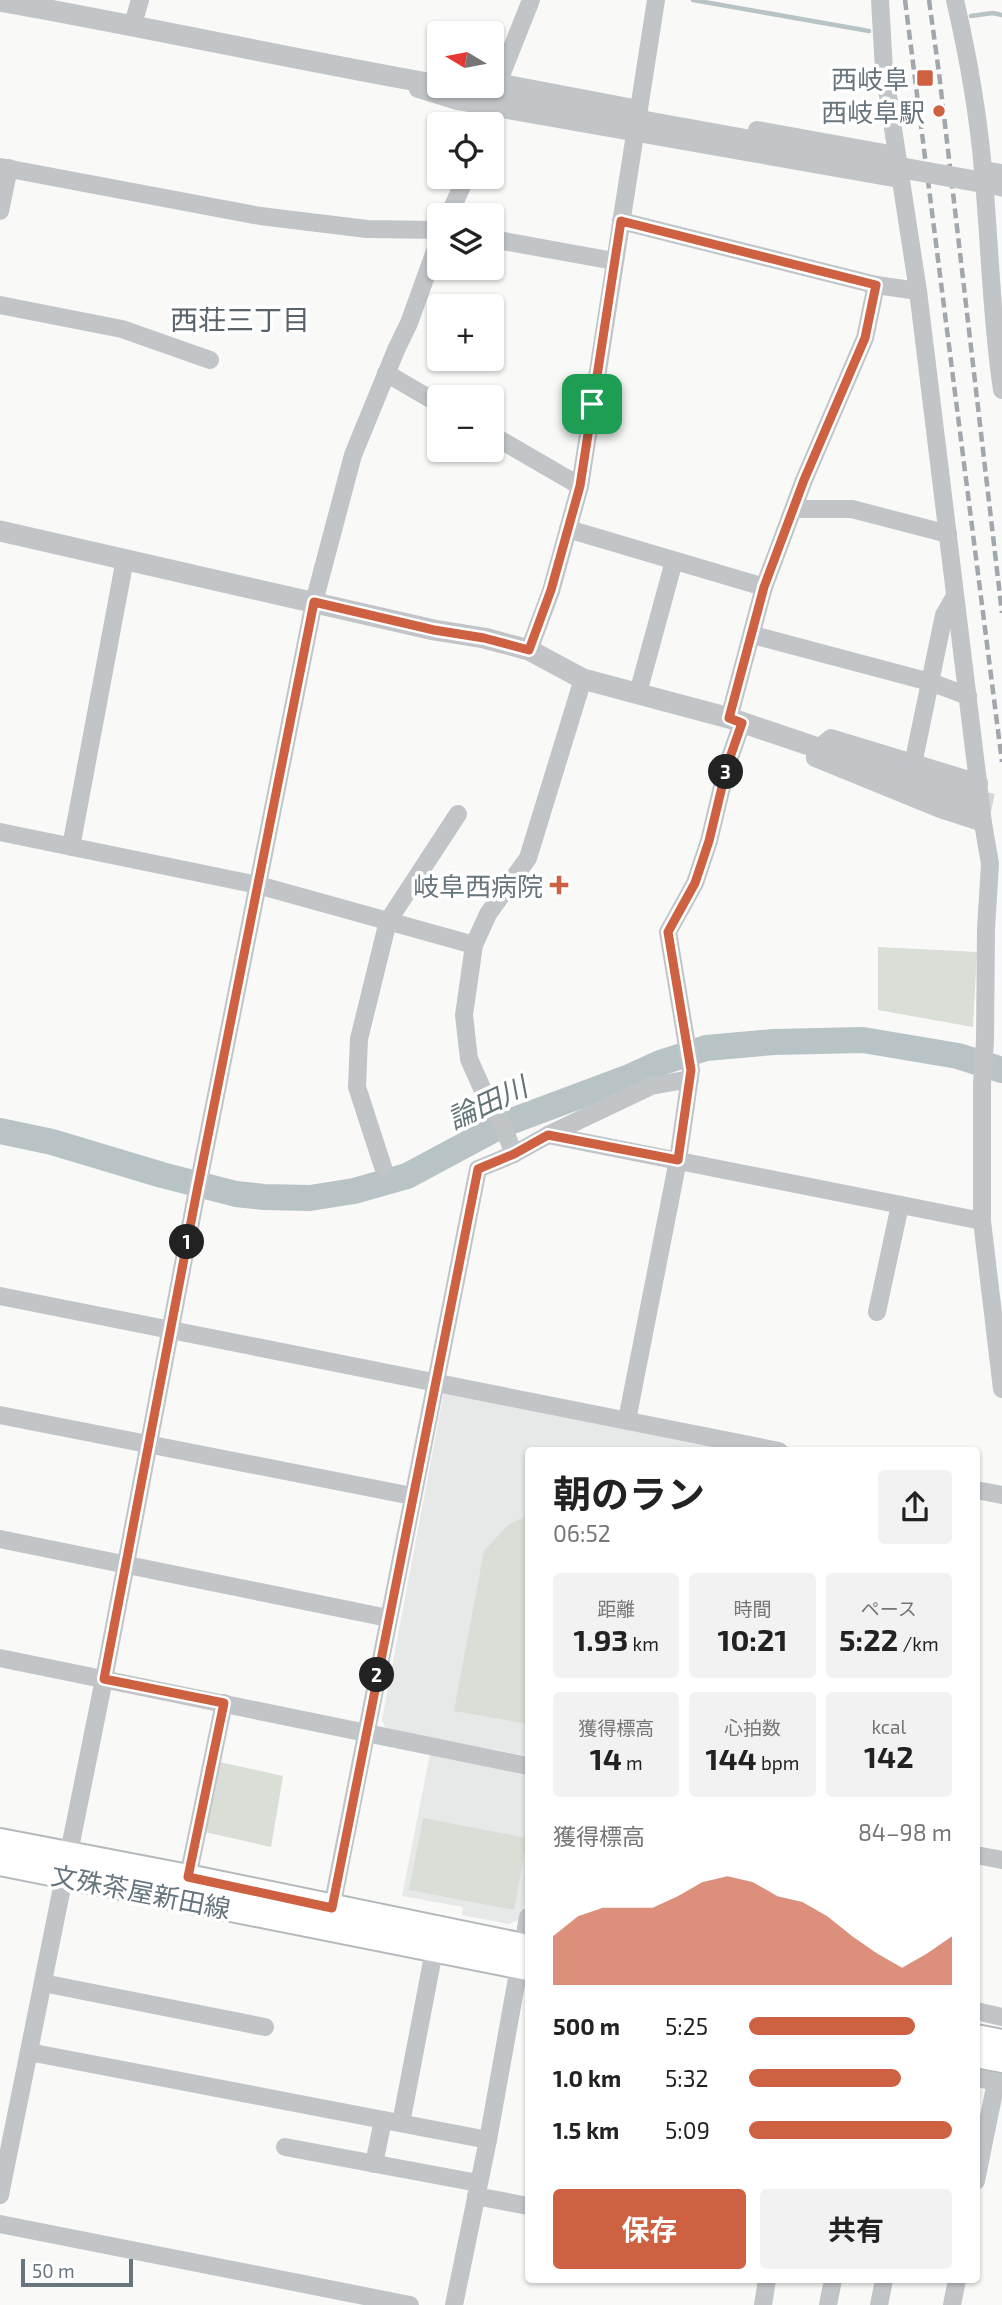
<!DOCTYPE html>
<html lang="ja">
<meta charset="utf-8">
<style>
body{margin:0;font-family:"Exo 2","Noto Sans JP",sans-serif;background:#f2f2f2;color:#222;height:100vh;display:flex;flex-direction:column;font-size:26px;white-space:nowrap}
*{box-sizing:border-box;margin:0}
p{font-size:23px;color:#767676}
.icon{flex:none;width:38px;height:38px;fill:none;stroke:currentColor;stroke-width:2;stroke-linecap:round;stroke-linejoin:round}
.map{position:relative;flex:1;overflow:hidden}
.drawer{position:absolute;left:525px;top:1447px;width:455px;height:836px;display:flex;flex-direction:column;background:#fff;border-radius:7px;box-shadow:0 2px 5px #0004}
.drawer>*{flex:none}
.needle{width:46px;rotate:280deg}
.buttons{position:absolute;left:427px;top:21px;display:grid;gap:14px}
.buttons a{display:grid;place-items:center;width:77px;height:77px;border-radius:7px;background:#fff;box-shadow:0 2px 5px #0004;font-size:35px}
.scale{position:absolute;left:21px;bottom:18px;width:112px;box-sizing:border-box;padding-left:7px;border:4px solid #67757e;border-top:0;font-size:19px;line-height:24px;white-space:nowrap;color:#67757e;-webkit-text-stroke:5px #fff;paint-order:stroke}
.pin{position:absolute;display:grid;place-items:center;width:60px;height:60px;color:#fff;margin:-30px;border-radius:14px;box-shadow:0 4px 10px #0006}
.km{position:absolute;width:35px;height:35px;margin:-18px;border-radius:50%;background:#222;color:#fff;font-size:19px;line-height:35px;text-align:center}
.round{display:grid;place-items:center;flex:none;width:74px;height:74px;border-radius:7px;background:#f2f2f2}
.head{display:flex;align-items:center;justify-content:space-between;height:119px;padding:0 28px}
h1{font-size:38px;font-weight:700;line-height:52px}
.stats{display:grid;grid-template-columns:repeat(3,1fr);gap:10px;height:119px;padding:7px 28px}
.stats div{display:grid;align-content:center;border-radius:7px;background:#f2f2f2;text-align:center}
.stats b{font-size:30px;font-weight:700}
.stats small{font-size:19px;font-weight:400}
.stats p{font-size:19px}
.chart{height:196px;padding:14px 28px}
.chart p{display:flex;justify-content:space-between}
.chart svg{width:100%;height:126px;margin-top:7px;fill:#ce6142;opacity:.7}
.primary-button{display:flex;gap:14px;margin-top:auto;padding:14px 28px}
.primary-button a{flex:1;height:80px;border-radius:7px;background:#ce6142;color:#fff;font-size:28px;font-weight:700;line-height:80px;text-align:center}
.primary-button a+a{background:#f2f2f2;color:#222}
ul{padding:0 28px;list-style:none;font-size:23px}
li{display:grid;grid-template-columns:112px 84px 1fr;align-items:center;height:52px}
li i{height:18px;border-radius:9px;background:#ce6142}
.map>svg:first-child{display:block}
.built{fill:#e7e8e8}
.green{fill:#d9ded7}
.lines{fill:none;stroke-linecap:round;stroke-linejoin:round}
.stream{stroke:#b8c3c6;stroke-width:4.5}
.river{stroke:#b8c3c6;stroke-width:26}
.tertiary-tunnel{stroke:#d4d8d9;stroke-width:21;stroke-dasharray:21 10;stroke-linecap:butt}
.secondary-casing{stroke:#b4b9bc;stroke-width:28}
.minor{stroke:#c1c5c8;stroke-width:18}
.tertiary{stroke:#c1c5c8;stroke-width:21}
.secondary{stroke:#fff;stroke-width:24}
.rail{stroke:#a1a7ac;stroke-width:4.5;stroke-dasharray:10 5;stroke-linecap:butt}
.tertiary-bridge{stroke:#c1c5c8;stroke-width:21}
.route-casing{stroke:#fff;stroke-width:14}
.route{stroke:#ce6142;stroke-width:9}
.poi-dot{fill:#ce6142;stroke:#fff;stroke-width:2.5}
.labels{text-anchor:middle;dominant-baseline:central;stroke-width:7;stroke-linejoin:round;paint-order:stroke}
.poi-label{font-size:26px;fill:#67757e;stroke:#fff;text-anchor:end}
.street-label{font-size:26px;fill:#67757e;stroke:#fff}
.neighbourhood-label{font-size:28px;fill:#59636b;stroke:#fff}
.water-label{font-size:28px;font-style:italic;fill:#637378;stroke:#fff}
</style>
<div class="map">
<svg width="1002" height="2305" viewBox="0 0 1002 2305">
<rect width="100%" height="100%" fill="#f9f9f7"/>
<g class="built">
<path d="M444 1391 744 1451H528V1756L386 1729 382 1720Z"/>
<path d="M430 1754 528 1774V1884L522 1919 508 1924 462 1915 463 1907 402 1896Z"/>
</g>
<g class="green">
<path d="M878 947 977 952 973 1027 878 1010Z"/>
<path d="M528 1515V1724L454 1711 484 1551 508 1525Z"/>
<path d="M215 1761 283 1776 271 1847 200 1831Z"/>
<path d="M423 1818 527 1838 514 1910 409 1890Z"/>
</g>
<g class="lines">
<g class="stream">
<path d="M693 0 869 31"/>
<path d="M971 16 993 13 1002 15"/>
</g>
<path class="river" d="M0 1131 52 1142 162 1175 236 1194 264 1197 310 1198 354 1191 407 1176 504 1124 627 1078 660 1063 706 1048 774 1042 863 1040 958 1056 1002 1070"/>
<path class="tertiary-tunnel" d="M972 800 1002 806"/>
<defs>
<g id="secondary">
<path d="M0 1841 188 1877 528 1947"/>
<path d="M0 1863 528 1968"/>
<path d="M976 2037 1002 2042"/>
<path d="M976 2055 1002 2060"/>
</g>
</defs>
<use href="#secondary" class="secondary-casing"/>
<g class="minor">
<path d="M880 0 884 70 918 291 983 823 990 864 986 929 985 1041 982 1083V1221L1002 1389"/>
<path d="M955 0C968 56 978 112 983 170 990 243 991 317 1002 390"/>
<path d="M133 24 140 0"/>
<path d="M492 81 639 109"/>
<path d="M498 83 531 0"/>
<path d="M418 89 457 101 899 179"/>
<path d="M757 130 896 155"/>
<path d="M0 167 260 216 367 229 439 230"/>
<path d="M983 170 1002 173"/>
<path d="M0 211 9 168"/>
<path d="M449 215 466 177"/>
<path d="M621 221 876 285"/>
<path d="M492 239 614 261"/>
<path d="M0 305 122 329 210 360"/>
<path d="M386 373 439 404"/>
<path d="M492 435 580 486"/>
<path d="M794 509H852L948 534"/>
<path d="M568 529 764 587"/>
<path d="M753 635 930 682 968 696"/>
<path d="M529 650 551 591 580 486 656 0"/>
<path d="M638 693 674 561"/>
<path d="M729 718 764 587 804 480 865 338 876 285 918 291"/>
<path d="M913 764 944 615 955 596"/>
<path d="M979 783 831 738 820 747 815 758 940 809 983 823"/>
<path d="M0 832 258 885 474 945"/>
<path d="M71 847 125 559"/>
<path d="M548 1135 651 1086 690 1079"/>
<path d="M514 1154 548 1135 982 1221"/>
<path d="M383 1167 357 1087 359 1039 388 921 458 814"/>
<path d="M0 1296 779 1451"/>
<path d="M877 1312 900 1205"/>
<path d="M0 1415 412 1496"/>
<path d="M627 1420 678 1160 691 1070 668 932 695 883 709 841 727 766 742 723"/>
<path d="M976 1490 1002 1495"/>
<path d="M0 1539 388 1618"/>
<path d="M0 1658 528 1766"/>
<path d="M976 1855 1002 1860"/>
<path d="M188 1877 224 1703"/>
<path d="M332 1907 478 1169 514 1154 499 1116 489 1104 469 1059 464 1015 474 945 488 914 528 858 583 679"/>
<path d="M43 1983 265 2027"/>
<path d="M976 2011 1002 2017"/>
<path d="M29 2052 488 2140"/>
<path d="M976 2078 1002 2083"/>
<path d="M401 2123 434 1951"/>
<path d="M285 2147 478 2183"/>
<path d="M374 2164 383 2120"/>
<path d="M976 2181 996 2082"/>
<path d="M0 2195 104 1679 195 1201 314 602 353 455 396 350 409 323 439 240"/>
<path d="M476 2196 528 2206"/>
<path d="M0 2224 410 2305"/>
<path d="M454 2305 488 2140 528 1917"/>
<path d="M763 2305 767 2280"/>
<path d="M828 2305 833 2280"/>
<path d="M879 2305 884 2280"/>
<path d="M952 2305 957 2280"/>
</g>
<g class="tertiary">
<path d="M0 1C147 27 292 59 439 85"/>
<path d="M0 531 434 630 484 638 529 650 583 679 729 718 972 800"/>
</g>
<use href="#secondary" class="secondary"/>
<g class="rail">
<path d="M905 0 1002 762"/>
<path d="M929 0 939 73 1002 613"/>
</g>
<path class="tertiary-bridge" d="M465 89 1002 186"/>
</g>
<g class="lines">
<defs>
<path id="route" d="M621 221 876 285 865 338 804 480 764 587 729 718 742 723 727 766 709 841 695 883 668 932 691 1070 678 1160 548 1135 514 1154 478 1169 332 1908 188 1877 224 1703 104 1679 195 1201 314 602 434 630 484 638 529 650 551 590 580 486Z"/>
</defs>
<use href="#route" class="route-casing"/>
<use href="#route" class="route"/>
</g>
<g class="poi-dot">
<rect x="916" y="69" width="18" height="18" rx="3.5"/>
<circle cx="939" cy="111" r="7"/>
<path d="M555.5 874.5h7v7h7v7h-7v7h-7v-7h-7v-7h7z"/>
</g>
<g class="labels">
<g class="poi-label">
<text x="909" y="78">西岐阜</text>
<text x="925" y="111">西岐阜駅</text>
<text x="543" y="885">岐阜西病院</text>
</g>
<g class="street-label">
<text transform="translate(141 1891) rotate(11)">文殊茶屋新田線</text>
</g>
<g class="neighbourhood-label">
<text x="240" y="319">西荘三丁目</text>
</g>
<g class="water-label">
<text transform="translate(487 1102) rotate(-25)">論田川</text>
</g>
</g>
</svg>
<div class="buttons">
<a><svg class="needle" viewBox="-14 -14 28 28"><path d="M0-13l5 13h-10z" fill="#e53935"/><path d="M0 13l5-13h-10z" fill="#767676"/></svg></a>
<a><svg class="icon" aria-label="locate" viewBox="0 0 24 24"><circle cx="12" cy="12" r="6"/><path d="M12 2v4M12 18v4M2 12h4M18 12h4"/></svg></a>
<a><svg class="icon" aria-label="layers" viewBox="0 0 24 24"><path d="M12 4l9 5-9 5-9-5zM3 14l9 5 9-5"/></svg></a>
<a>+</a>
<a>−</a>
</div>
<div class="scale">50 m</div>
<div class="pin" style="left:592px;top:404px;background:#1e9e55"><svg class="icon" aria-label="arrive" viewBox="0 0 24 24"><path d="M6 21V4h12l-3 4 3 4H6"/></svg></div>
<b class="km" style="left:187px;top:1242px">1</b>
<b class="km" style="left:377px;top:1675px">2</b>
<b class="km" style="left:726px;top:772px">3</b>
<section class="drawer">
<div class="head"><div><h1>朝のラン</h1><p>06:52</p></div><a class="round"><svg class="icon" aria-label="share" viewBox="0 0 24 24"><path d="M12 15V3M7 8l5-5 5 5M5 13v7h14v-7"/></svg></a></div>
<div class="stats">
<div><p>距離</p><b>1.93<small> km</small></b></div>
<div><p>時間</p><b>10:21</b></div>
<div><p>ペース</p><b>5:22<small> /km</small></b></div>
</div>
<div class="stats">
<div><p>獲得標高</p><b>14<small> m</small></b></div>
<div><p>心拍数</p><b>144<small> bpm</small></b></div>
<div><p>kcal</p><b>142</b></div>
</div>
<div class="chart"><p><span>獲得標高</span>84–98 m</p>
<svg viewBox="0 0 160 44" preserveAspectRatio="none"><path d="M0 44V27L10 20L20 17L30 17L40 17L50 13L60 8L70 6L80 8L90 13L100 15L110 20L120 27L130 33L140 38L150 33L160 27V44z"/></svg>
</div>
<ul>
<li><b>500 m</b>5:25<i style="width:82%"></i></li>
<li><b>1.0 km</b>5:32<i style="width:75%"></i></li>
<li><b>1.5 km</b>5:09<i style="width:100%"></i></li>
</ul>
<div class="primary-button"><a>保存</a><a>共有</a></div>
</section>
</div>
